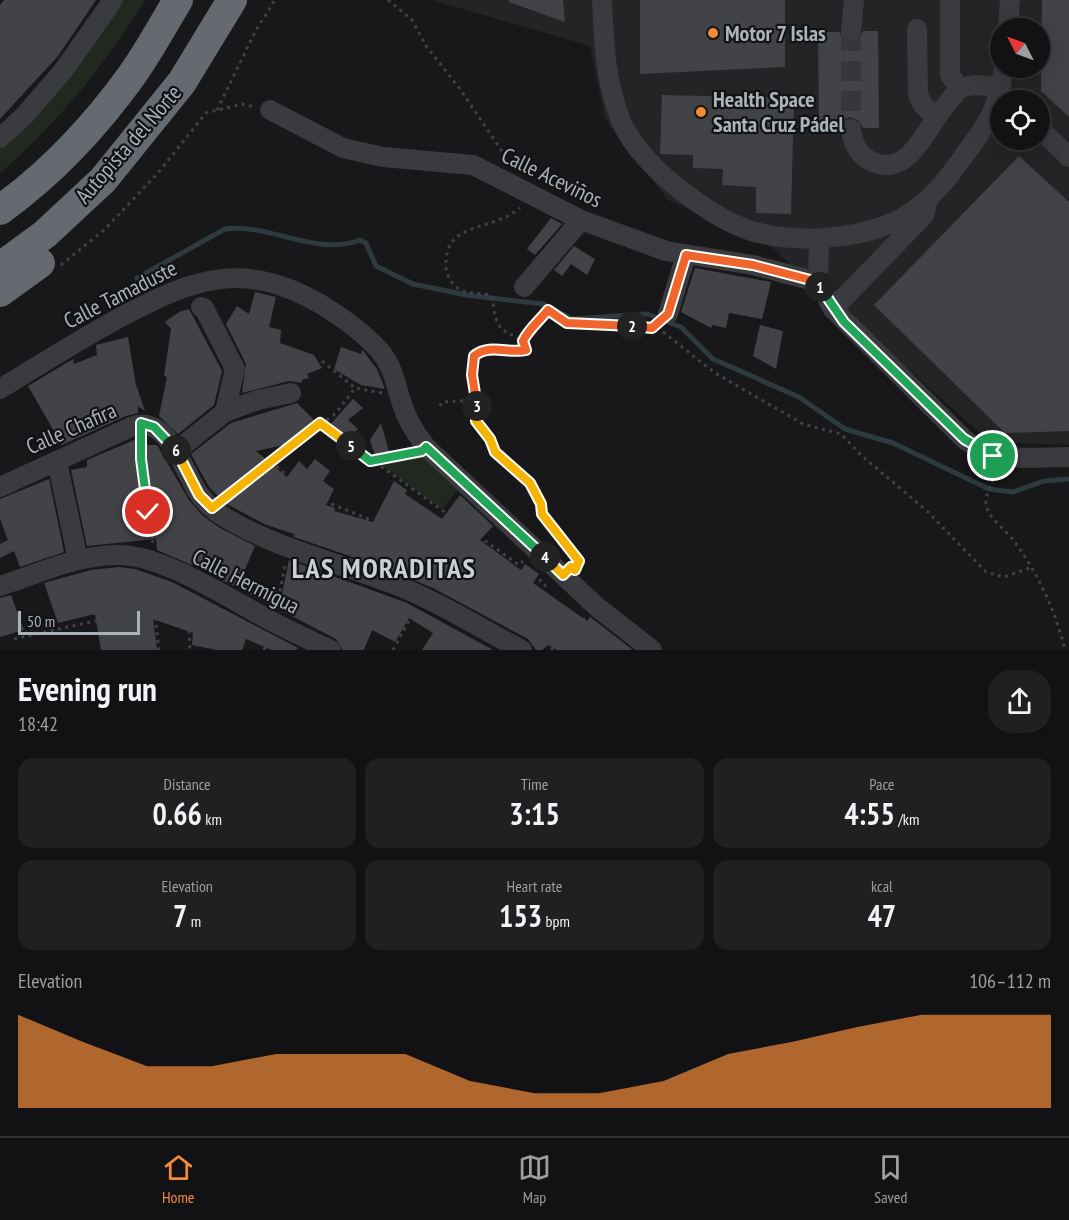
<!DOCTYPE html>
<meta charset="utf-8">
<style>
body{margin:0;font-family:"PT Sans Narrow",sans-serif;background:#1f2022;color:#f1f3f6;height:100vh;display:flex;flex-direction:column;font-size:22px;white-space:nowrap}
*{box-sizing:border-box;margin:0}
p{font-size:20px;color:#9c9ea0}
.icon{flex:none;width:33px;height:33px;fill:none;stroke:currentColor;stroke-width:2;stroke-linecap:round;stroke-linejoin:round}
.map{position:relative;height:650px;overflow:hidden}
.side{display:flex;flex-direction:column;background:#121214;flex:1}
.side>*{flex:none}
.needle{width:39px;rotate:312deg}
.tools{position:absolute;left:990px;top:18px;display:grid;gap:12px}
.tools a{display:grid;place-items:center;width:60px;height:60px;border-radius:50%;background:#121214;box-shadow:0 6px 24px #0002,0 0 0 2px #313234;font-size:30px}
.scale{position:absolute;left:18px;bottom:15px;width:122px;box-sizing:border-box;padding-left:6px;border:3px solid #aab2ba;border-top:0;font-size:16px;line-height:21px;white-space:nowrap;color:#aab2ba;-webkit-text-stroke:4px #131315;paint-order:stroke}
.pin{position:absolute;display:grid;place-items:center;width:51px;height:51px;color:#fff;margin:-26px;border:3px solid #fff;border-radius:50%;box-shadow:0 2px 6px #0007}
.km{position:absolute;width:30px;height:30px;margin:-15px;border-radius:50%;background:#222;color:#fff;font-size:16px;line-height:30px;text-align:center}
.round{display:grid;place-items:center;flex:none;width:63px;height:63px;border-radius:24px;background:#1f2022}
.headline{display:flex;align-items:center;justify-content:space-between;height:102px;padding:0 18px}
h1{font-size:33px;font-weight:700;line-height:45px}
.figures{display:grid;grid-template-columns:repeat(3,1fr);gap:9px;height:102px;padding:6px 18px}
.figures div{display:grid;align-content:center;border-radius:15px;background:#1f2022;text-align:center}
.figures b{font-size:30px;font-weight:700}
.figures small{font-size:16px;font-weight:400}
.figures p{font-size:16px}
.chart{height:168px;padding:12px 18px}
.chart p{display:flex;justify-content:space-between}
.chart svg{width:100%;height:108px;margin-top:6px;fill:#f28b38;opacity:.7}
.dock{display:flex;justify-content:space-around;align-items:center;height:84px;border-top:2px solid #313234;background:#121214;font-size:16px;color:#9c9ea0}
.dock a{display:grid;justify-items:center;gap:3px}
.dock .on{color:#f28b38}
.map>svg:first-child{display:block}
.built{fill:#242427;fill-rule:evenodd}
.green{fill:#202820}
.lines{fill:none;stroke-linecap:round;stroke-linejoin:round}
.stream{stroke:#2d3a3e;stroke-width:5}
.building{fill:#424347}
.minor-tunnel{stroke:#35373a;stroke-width:20;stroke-dasharray:20 10;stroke-linecap:butt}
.path{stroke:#3f4246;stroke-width:3;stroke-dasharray:3 4.5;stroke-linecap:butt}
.minor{stroke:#393b3f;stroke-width:20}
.highway{stroke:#656a70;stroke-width:30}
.split-1-casing{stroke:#fff;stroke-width:12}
.split-2-casing{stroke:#fff;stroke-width:12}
.split-3-casing{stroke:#fff;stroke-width:12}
.split-4-casing{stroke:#fff;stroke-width:12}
.split-5-casing{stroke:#fff;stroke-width:12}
.split-6-casing{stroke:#fff;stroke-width:12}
.split-7-casing{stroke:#fff;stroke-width:12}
.split-1{stroke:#22a559;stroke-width:8}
.split-2{stroke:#f0652b;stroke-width:8}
.split-3{stroke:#f0652b;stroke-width:8}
.split-4{stroke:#f5b400;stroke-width:8}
.split-5{stroke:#22a559;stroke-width:8}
.split-6{stroke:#f5b400;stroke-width:8}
.split-7{stroke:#22a559;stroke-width:8}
.poi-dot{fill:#f28b38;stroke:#131315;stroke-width:2}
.labels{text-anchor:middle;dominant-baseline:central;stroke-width:4.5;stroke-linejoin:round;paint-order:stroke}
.poi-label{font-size:22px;font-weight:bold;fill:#aab2ba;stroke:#131315;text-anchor:start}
.street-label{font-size:22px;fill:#aab2ba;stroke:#131315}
.district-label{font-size:28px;font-weight:bold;letter-spacing:1.5px;fill:#cbd0d5;stroke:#131315}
</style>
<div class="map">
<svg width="1069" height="650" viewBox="0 0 1069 650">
<rect width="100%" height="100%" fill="#18181a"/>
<path class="built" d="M432 0H1069V445L990 442 769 245 668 200 605 119 590 46ZM1000 28H1040V68H1000ZM1000 100H1040V140H1000Z"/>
<g class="green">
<path d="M121 0H145C105 65 58 123 0 173V146Z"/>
<path d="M422 453 459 488 442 509 376 462Z"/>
</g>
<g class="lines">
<path class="stream" d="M137 278 225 229C270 223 316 257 360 240L366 243 376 266 413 284 466 295 543 304 572 319 647 314 681 327 713 359 799 397 845 429 893 443 989 489 1013 492 1044 481 1069 479"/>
</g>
<g class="building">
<path d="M4 0H96L58 56 0 119V5Z"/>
<path d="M509 0H563L565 22 509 2Z"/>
<path d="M640 0H785V67L640 74Z"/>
<path d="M1042 0H1069V117L1041 91Z"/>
<path d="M863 31H878L879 128H863L860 121 850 117 843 120 839 129H819L818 32H839L844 40 850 43 860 38Z"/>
<path d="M662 95 794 98 791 214 756 213V187L722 185 723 169 693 168V155L660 154Z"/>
<path d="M1019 156 1069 202V431L1005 433 874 305Z"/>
<path d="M551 218 562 224 535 255 527 249Z"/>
<path d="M574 246 595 259 587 275 571 264 562 276 554 270Z"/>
<path d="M695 268 771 282 762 319 729 313 726 328 712 325 711 328 681 312Z"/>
<path d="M255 292 276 297 269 327 281 330 280 343 314 355 322 368 307 374 309 378 302 380V383L289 381 242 393 246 364 226 324 237 306 249 314Z"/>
<path d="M189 309 222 371 214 405 178 434 159 416 167 377 164 376 171 329 165 322 179 312Z"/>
<path d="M760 325 783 331 776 369 753 356Z"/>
<path d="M128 337 136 385 145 411 138 406V413L126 416 62 445 28 386 73 359 74 364 97 355 96 345Z"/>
<path d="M341 347 361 354 362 350 364 352 377 369 385 389 361 385 334 369Z"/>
<path d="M353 399 363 408 348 420 358 429 347 441 328 427Z"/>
<path d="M297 403 315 421 284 445 256 451 287 477 299 461 307 469 315 459 330 471 323 481 334 489 326 505 335 508 334 511 373 522 394 481 407 490 405 494 442 519 460 495 493 526 480 540 521 570 525 564 539 574 533 583 587 621 590 617 633 650H557L548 645 542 650H536L528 639 433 588 379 566 294 537V534L264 524 225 503 209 487 191 454 231 423Z"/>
<path d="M381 423 390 455 376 458 370 440Z"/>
<path d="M139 438V445H157L189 500 203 516 220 528 255 546 243 574 282 594 289 560 407 603 493 650H422L433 633 409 618 395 642 372 630 364 650H343L336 639 203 570 157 550 156 539 87 546 71 470 87 467V460Z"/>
<path d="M49 479 64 552 20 567 14 551 0 558V544L8 540 0 519V499Z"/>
<path d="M119 567 135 569 172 582 298 648 296 650H272L246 639 242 650H217L192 645 193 633 153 619 157 650H101L95 614 58 623 44 583 91 570Z"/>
<path d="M11 595 24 630 0 637V598Z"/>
</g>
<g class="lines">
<path class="minor-tunnel" d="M851 31V129"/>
<g class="path">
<path d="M388 0 412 20 426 46 460 89 510 163"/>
<path d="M217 110 256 30 275 0"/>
<path d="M61 265 105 229 158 173 206 113 242 104 255 107"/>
<path d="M663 332 715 373 803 424 841 434 862 456 927 511 986 572 1004 577 1032 567"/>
<path d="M523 341 548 310 567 323 655 326"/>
<path d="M322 361 355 388"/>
<path d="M116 365 127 411"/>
<path d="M65 370 78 407 69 415 77 434"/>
<path d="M476 401V421L491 439 495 452 530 482 541 504 542 514 578 558V565"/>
<path d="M440 406 442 402 476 400 472 362 480 351 526 350 524 342 501 329 495 317 492 296C482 292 471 295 461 290 453 286 447 277 446 268 443 220 490 233 520 208"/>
<path d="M174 423 196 330"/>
<path d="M320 423 519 565 523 561"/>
<path d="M141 443 153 544"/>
<path d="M271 461 309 495 371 520"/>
<path d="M370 461 409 453"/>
<path d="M997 473C993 482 985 494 986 504 988 518 1006 530 1014 541 1039 575 1055 610 1065 650"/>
<path d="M225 497 336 413 355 388 382 393"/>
<path d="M182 500 183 530"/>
<path d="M406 571 419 547 556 645"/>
<path d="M83 576 96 619"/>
<path d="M541 579 540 581 549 589"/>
<path d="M155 580 154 609 159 650"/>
<path d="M187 593 190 650"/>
<path d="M277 606 285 566"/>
<path d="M14 639 131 613"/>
<path d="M264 650 268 639"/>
<path d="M393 650 414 611"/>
<path d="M465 650 470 641"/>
<path d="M551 650 585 618"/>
</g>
<g class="minor">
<path d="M602 0C604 41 605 82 621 121 632 148 661 175 683 192 704 208 730 225 755 232 798 243 853 240 894 222 922 209 946 182 963 157 989 122 997 111 1004 68"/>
<path d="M950 0V75L959 88"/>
<path d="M1008 28 1010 0"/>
<path d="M917 29 918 94 922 104 936 118"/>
<path d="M851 31 854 0"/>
<path d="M270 110 343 148 383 157 473 165 581 220 666 251 753 265 818 282"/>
<path d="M851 129C853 143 858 156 873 162 904 176 922 139 936 118 943 108 952 98 959 88L975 85 1001 87"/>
<path d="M1040 129 1069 157"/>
<path d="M0 138 24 116 63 71 113 0"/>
<path d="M819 239 818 282 833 309 964 439C995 464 1031 457 1069 457"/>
<path d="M524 287 581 220"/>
<path d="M833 309 924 215 928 199"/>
<path d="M668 314 686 255"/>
<path d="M0 389C40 365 80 339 121 317 194 278 245 259 322 305 343 318 363 332 379 350 394 367 395 384 402 404 407 421 416 434 426 447L597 607 652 650"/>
<path d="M225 412 258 400 291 393"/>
<path d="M176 451 225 412 235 369 204 308 201 307"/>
<path d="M57 461 78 560"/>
<path d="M0 487 131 427C168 412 183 471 199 494 206 503 215 512 226 518 277 549 340 563 396 585 439 602 480 628 522 650"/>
<path d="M0 586C38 574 79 554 119 555 164 555 233 601 273 622 292 632 312 641 331 650"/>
</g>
<g class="highway">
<path d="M0 210C50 174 96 125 132 75 149 51 163 25 178 0"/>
<path d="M0 267 45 234 103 180 182 82 232 0"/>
<path d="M0 292 40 263"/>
</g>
</g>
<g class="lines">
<defs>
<path id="split-1" d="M820 287 844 322 964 439 993 456"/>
<path id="split-2" d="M632 326 652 328 668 314 686 255 753 265 818 282 820 287"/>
<path id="split-3" d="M477 406 472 375 474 356C489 343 509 354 526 350L523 341C528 330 540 320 548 310L567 323 632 326"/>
<path id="split-4" d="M477 406 476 421 490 439 495 452 530 483 541 504 542 514 579 561 575 570 571 567 563 575 545 557"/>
<path id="split-5" d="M351 446 370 461 422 451 426 447 545 557"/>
<path id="split-6" d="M176 450 199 495 212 508 320 423 351 446"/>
<path id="split-7" d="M148 512 141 459V423L154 427 176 450"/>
</defs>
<use href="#split-1" class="split-1-casing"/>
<use href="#split-2" class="split-2-casing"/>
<use href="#split-3" class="split-3-casing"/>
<use href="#split-4" class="split-4-casing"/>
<use href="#split-5" class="split-5-casing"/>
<use href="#split-6" class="split-6-casing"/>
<use href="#split-7" class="split-7-casing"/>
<use href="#split-1" class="split-1"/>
<use href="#split-2" class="split-2"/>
<use href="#split-3" class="split-3"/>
<use href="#split-4" class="split-4"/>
<use href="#split-5" class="split-5"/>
<use href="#split-6" class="split-6"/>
<use href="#split-7" class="split-7"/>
</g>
<g class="poi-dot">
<circle cx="713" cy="33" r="6"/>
<circle cx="701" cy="112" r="6"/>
</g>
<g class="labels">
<g class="poi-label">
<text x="725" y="33">Motor 7 Islas</text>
<text x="713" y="99">Health Space<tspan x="713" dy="25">Santa Cruz Pádel</tspan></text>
</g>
<g class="street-label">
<text transform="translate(128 144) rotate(-49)">Autopista del Norte</text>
<text transform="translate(552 177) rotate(26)">Calle Aceviños</text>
<text transform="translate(120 294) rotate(-27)">Calle Tamaduste</text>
<text transform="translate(71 428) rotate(-24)">Calle Chafira</text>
<text transform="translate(246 581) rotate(27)">Calle Hermigua</text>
</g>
<g class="district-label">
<text x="384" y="567">LAS MORADITAS</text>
</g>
</g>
</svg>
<div class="tools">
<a><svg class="needle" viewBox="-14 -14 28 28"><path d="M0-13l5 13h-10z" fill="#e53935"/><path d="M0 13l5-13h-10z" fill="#9c9ea0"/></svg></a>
<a><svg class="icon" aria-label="locate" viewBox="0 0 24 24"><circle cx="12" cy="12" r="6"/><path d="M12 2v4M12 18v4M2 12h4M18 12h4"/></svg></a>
</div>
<div class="scale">50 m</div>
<div class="pin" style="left:993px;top:456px;background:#1e9e55"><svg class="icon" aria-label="arrive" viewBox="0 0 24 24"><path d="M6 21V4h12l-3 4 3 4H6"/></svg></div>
<div class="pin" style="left:148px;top:512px;background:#d93025"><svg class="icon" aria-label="check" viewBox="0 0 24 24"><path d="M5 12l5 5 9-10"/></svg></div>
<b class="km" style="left:820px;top:287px">1</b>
<b class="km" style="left:632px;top:326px">2</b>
<b class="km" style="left:477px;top:406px">3</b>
<b class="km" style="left:545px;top:557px">4</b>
<b class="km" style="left:351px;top:446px">5</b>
<b class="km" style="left:176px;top:450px">6</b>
</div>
<section class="side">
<div class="headline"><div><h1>Evening run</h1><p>18:42</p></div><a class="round"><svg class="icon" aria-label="share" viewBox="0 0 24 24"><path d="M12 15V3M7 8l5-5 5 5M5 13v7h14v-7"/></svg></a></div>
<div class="figures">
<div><p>Distance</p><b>0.66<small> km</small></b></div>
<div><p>Time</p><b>3:15</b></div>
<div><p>Pace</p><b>4:55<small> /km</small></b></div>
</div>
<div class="figures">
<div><p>Elevation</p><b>7<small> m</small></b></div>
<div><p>Heart rate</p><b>153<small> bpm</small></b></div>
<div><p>kcal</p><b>47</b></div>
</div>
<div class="chart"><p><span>Elevation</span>106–112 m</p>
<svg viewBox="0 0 160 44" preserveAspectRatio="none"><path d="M0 44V6L10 17L20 27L30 27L40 22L50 22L60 22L70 33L80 38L90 38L100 33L110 22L120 17L130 11L140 6L150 6L160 6V44z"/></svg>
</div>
</section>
<nav class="dock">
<a class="on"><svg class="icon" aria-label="home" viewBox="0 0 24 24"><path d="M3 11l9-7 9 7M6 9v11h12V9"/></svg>Home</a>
<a><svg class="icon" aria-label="map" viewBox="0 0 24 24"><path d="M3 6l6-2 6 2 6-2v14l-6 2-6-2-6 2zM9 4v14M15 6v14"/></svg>Map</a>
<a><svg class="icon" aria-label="saved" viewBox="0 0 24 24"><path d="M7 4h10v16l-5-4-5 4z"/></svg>Saved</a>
</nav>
